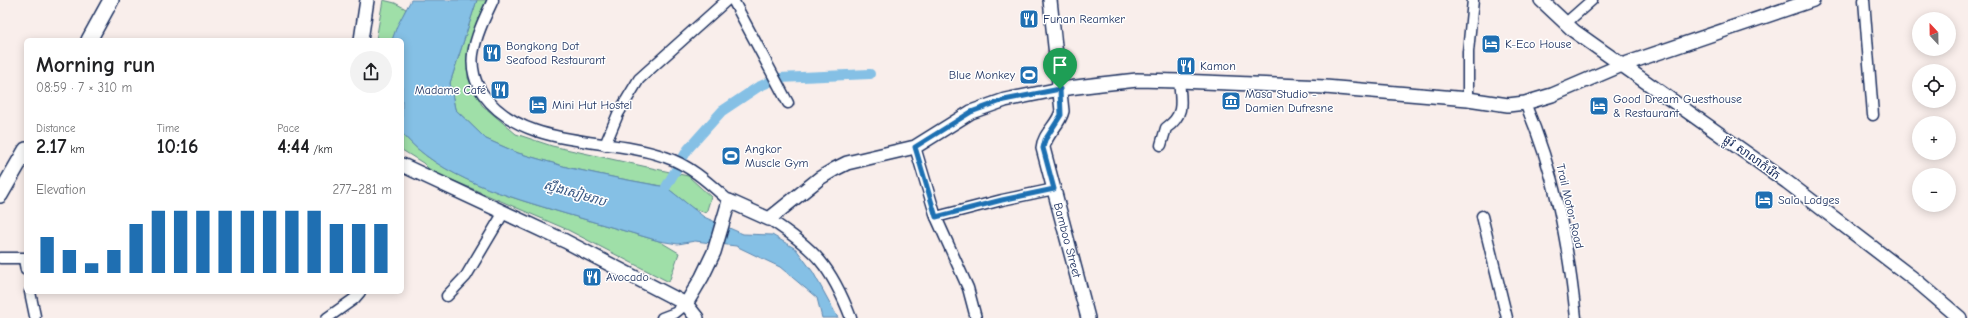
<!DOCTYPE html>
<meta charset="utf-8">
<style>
body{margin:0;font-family:"Comic Neue","Noto Sans Khmer",sans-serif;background:#f2f2f2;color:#202124;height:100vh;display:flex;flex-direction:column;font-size:15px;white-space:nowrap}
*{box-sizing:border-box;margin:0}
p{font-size:13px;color:#757577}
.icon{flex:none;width:22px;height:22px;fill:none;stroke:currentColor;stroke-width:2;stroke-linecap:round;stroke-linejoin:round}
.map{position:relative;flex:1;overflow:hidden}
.drawer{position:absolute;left:24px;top:38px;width:380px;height:256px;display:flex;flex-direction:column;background:#fff;border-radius:6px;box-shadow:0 2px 10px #0003}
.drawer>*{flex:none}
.needle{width:26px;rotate:338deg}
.buttons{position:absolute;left:1912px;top:12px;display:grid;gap:8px}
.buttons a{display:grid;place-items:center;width:44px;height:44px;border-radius:50%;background:#fff;box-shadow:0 2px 10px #0003;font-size:20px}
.pin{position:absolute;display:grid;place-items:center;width:34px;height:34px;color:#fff;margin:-41px -17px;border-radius:50% 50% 50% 0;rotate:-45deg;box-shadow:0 0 4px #0007}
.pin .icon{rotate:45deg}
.round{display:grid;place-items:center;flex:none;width:42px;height:42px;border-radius:21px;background:#f2f2f2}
.headline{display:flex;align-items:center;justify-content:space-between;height:68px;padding:0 12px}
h1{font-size:22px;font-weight:600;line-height:30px}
.stats{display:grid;grid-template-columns:repeat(3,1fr);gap:6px;height:68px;padding:4px 12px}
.stats div{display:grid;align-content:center}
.stats b{font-size:20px;font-weight:600}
.stats small{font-size:11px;font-weight:400}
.stats p{font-size:11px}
.chart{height:112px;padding:8px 12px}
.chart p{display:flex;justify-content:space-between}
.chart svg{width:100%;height:72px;margin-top:4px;stroke:#1f6fb2;stroke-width:6}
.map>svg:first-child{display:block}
.green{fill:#9fdfa8;stroke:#5d8783}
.water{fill:#85c0e5;stroke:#5b86af}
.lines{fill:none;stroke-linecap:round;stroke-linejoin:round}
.canal{stroke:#85c0e5;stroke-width:10}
.minor-casing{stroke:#1b2f5e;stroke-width:13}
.tertiary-casing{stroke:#1b2f5e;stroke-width:16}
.secondary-casing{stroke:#1b2f5e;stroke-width:18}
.minor{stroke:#fff;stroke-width:10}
.tertiary{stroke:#fff;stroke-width:13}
.secondary{stroke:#fff;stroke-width:15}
.route-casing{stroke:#fff;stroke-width:8}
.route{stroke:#1f6fb2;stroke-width:5}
.labels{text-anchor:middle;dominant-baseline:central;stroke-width:3;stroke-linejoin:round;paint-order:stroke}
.poi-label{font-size:12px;fill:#1b2f5e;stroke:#fff;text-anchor:start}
.street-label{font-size:12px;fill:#1b2f5e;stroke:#fff}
.water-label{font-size:13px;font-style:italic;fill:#3b5a86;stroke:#fff}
</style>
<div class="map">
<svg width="1968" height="318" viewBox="0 0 1968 318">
<rect width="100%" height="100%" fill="#f9eeeb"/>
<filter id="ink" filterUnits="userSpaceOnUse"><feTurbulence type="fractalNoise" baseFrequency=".025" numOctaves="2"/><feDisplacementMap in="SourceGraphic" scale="8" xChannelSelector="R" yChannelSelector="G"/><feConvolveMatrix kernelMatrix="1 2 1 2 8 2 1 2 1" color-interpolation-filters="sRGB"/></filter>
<g filter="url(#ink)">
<g class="green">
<path d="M383 0 395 3 406 9 392 40H376Z"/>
<path d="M477 0H490L471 46 468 78 482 105 516 134 552 146 688 176 711 197 706 213 692 208 666 187 617 178 570 168 518 153 486 139 455 109 450 83Z"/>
<path d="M402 133C439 178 510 197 563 213 595 222 627 232 659 241L679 253 669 282 566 229 431 171 423 163 402 150Z"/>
</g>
<path class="water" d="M411 0H477L450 83 455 109 486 139 518 153 570 168 617 178 666 187 704 217 743 234 772 235 796 249 813 272 838 318H822L817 298 780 267 763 259 736 246 695 241 678 244 659 241C627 232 595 222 563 213 510 197 439 178 402 133V40H392L397 26Z"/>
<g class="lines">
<path class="canal" d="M666 187 688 149 722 111 758 87 779 78 870 74"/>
<defs>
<g id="minor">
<path d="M493 0C485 17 476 35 473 54 471 68 475 83 483 94 524 150 606 136 665 157 690 165 710 184 729 201"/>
<path d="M733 0 788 103"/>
<path d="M1864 0 1873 115"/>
<path d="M1566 23 1592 0"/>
<path d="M1468 99V52L1473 0"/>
<path d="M1525 103C1555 173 1568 242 1576 318"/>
<path d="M605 145 618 114 639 79 727 0"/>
<path d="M1161 145 1166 128C1185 115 1181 102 1179 81"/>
<path d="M915 147 936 217 968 288 976 318"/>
<path d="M1482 216 1507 318"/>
<path d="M936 217 1002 200 1054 189"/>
<path d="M769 219C815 249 831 266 851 318"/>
<path d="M0 258H26"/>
<path d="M24 259 26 270"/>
<path d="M30 292 35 316"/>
<path d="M447 296 466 276 504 212"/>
<path d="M327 318 354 299 360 292"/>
<path d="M662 318 675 313 686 304"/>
</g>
<g id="tertiary">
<path id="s1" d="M1050 0 1062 111C1059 125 1044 134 1043 148L1088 318"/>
<path d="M1541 0 1574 31 1787 182 1919 283 1960 318"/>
<path d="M361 40 367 0"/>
<path d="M402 165 565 241 686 304 697 318"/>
<path d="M686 304 702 277 714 252 729 201 769 219 820 178 835 169 847 163 915 147 971 112 1005 100 1060 89 1101 84 1137 80 1179 81 1325 87 1468 99 1508 105 1525 103 1552 95 1622 65 1813 0"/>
</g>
<g id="secondary">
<path d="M89 40 111 0"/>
<path d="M0 195 26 150"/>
</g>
</defs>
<use href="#minor" class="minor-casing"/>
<use href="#tertiary" class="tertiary-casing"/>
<use href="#secondary" class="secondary-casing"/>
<use href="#minor" class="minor"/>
<use href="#tertiary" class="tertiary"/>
<use href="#secondary" class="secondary"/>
</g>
</g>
<g class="lines" filter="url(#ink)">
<defs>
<path id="route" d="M1060 89 1061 115 1045 140 1043 148 1054 189 1002 200 936 217 915 147 971 112 1004 100Z"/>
</defs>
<use href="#route" class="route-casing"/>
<use href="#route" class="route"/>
</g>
<defs>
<symbol id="restaurant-square" viewBox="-11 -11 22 22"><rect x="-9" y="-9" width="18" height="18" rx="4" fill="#1f6fb2" stroke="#fff"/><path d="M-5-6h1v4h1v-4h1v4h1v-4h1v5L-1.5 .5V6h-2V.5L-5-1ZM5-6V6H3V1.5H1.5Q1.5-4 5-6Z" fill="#fff"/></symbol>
<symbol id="hotel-square" viewBox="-11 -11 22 22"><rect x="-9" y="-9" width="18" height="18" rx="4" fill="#1f6fb2" stroke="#fff"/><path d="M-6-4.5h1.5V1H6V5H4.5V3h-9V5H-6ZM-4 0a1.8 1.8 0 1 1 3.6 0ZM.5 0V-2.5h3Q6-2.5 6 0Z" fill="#fff"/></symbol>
<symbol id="stadium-square" viewBox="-11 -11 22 22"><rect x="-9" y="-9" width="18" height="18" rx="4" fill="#1f6fb2" stroke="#fff"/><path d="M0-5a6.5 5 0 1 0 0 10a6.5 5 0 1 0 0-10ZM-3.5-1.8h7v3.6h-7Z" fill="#fff"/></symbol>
<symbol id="museum-square" viewBox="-11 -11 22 22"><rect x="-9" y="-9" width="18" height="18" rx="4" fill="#1f6fb2" stroke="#fff"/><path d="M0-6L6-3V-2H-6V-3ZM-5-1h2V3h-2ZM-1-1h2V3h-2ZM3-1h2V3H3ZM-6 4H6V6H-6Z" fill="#fff"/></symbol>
</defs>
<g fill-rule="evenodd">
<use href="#restaurant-square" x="1018" y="8" width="22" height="22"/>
<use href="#hotel-square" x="1480" y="33" width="22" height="22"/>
<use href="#restaurant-square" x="481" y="42" width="22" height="22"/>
<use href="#restaurant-square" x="1175" y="55" width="22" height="22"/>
<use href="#stadium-square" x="1018" y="64" width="22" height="22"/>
<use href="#restaurant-square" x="489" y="79" width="22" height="22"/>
<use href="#museum-square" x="1220" y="90" width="22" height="22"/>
<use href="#hotel-square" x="527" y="94" width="22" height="22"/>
<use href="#hotel-square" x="1588" y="95" width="22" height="22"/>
<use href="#stadium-square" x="720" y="145" width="22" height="22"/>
<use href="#hotel-square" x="1753" y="189" width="22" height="22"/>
<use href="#restaurant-square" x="581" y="266" width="22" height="22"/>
</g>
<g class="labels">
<g class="poi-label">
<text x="1043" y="19">Funan Reamker</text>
<text x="1505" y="44">K-Eco House</text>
<text x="506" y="46">Bongkong Dot<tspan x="506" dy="14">Seafood Restaurant</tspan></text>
<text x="1200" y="66">Kamon</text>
<text x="1015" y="75" text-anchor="end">Blue Monkey</text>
<text x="486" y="90" text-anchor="end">Madame Café</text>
<text x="1245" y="94">Masa Studio -<tspan x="1245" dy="14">Damien Dufresne</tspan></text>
<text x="1613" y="99">Good Dream Guesthouse<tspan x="1613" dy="14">&amp; Restaurant</tspan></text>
<text x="552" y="105">Mini Hut Hostel</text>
<text x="745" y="149">Angkor<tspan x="745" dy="14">Muscle Gym</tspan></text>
<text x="1778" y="200">Sala Lodges</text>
<text x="606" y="277">Avocado</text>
</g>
<g class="street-label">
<text transform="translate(1752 157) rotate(36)">ផ្លូវ សាលាកំរើក</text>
<text transform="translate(1570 206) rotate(77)">Trail Motor Road</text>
<text stroke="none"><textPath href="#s1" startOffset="249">Bamboo Street</textPath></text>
</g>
<g class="water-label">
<text transform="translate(575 193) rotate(16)">ស្ទឹងសៀមរាប</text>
</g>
</g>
</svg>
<div class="buttons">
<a><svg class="needle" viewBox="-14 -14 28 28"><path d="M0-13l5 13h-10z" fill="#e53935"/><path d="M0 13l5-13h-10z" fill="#757577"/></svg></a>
<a><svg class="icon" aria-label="locate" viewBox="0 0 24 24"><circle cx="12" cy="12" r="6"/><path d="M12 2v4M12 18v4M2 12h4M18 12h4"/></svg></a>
<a>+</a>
<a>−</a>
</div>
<div class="pin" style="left:1060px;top:89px;background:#1e9e55"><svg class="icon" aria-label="arrive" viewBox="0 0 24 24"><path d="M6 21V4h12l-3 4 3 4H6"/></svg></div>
<section class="drawer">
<div class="headline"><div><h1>Morning run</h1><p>08:59 · 7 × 310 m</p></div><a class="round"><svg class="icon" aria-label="share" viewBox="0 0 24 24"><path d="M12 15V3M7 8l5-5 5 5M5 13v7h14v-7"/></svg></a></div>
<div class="stats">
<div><p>Distance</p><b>2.17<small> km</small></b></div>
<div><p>Time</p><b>10:16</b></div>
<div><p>Pace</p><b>4:44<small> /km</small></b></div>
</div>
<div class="chart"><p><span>Elevation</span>277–281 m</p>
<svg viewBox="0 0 160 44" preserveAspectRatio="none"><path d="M5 44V22M15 44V30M25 44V38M35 44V30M45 44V14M55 44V6M65 44V6M75 44V6M85 44V6M95 44V6M105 44V6M115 44V6M125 44V6M135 44V14M145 44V14M155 44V14"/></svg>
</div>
</section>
</div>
